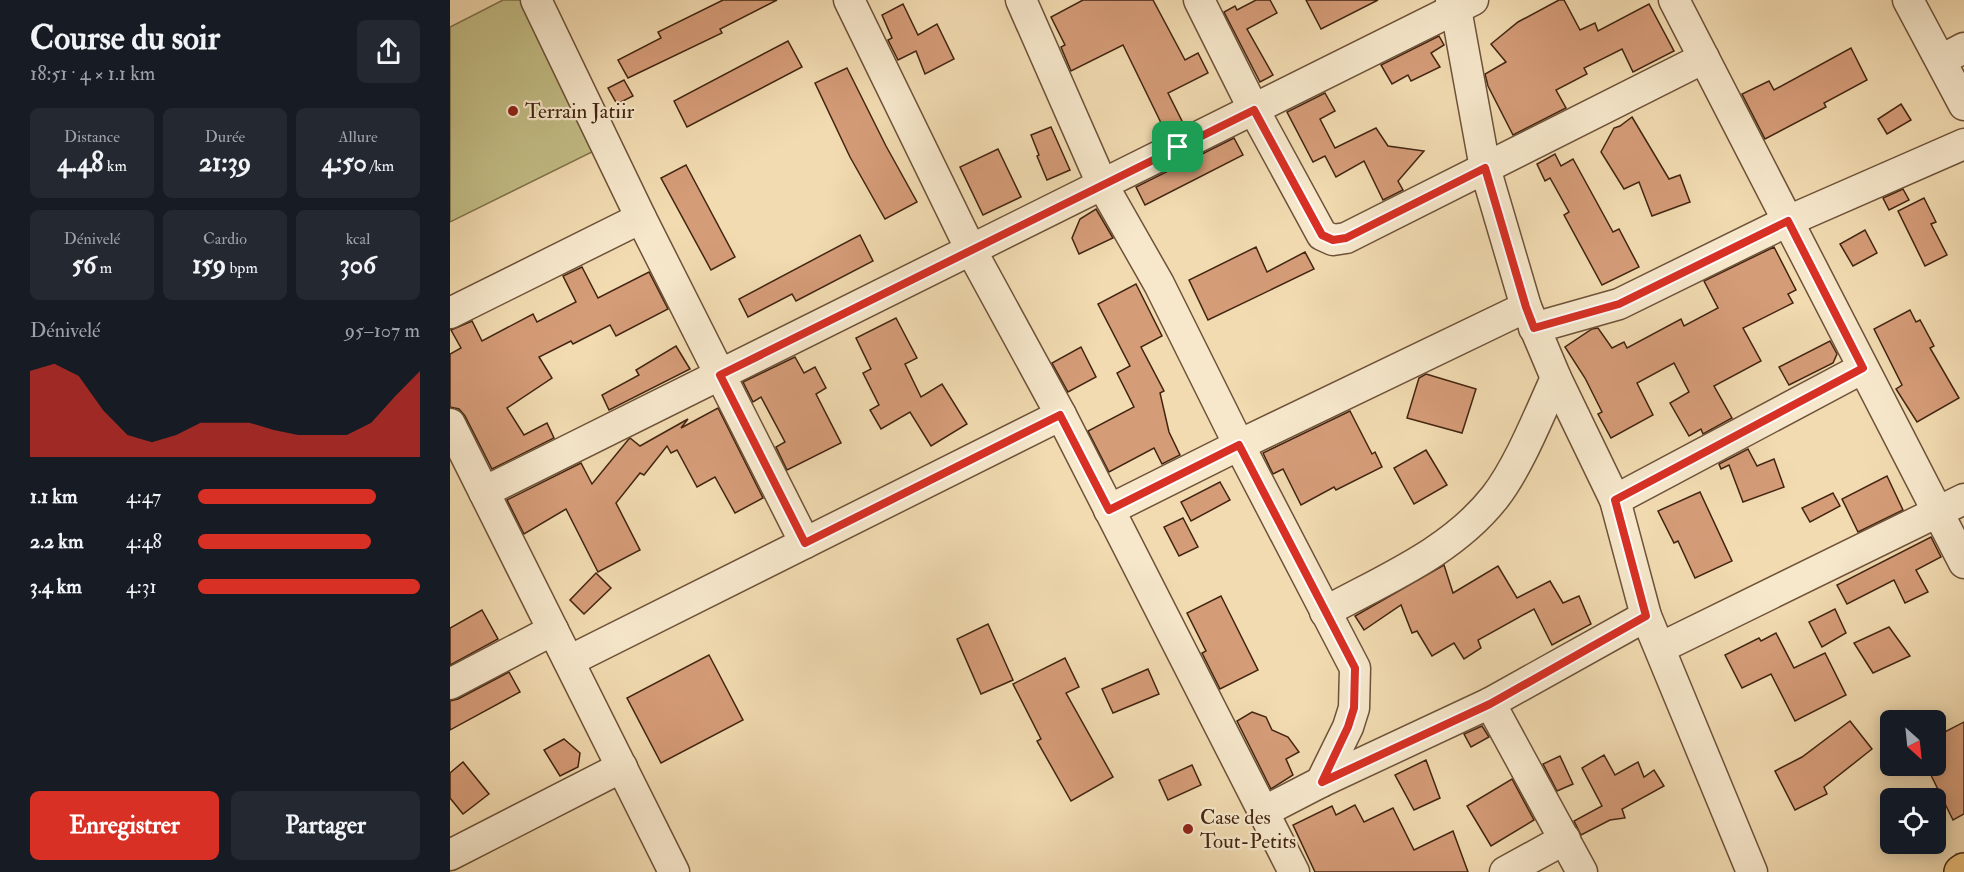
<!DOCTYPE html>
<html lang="fr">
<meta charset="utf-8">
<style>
body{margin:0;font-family:"IM FELL Double Pica",serif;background:#242831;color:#f1f3f6;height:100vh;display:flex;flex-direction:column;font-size:22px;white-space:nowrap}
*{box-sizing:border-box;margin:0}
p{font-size:20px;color:#9ea1a6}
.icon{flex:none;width:33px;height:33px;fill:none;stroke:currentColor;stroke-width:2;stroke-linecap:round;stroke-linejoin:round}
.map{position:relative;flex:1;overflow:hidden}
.details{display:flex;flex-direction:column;background:#171b24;width:450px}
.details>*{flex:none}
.needle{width:39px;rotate:153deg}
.tools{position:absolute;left:1430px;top:710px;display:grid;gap:12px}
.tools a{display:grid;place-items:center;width:66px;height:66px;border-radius:9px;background:#171b24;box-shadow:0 3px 15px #0003;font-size:30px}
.pin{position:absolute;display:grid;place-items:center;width:51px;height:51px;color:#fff;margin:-26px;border-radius:12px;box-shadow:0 3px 9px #0006}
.round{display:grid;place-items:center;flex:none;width:63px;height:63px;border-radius:9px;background:#242831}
.summary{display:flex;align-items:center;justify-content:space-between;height:102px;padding:0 30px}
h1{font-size:33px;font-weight:800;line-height:45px}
.stats{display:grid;grid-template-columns:repeat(3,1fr);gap:9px;height:102px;padding:6px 30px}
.stats div{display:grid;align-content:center;border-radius:9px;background:#242831;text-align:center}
.stats b{font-size:26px;font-weight:800}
.stats small{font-size:16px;font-weight:400}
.stats p{font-size:16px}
.chart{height:168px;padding:12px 30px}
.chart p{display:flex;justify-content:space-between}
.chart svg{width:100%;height:108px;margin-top:6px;fill:#d93025;opacity:.7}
.button{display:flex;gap:12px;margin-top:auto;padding:12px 30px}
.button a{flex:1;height:69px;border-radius:9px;background:#d93025;color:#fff;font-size:24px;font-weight:800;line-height:69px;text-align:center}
.button a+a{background:#242831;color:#f1f3f6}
ul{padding:0 30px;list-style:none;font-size:20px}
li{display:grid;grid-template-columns:96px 72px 1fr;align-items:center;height:45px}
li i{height:15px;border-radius:8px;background:#d93025}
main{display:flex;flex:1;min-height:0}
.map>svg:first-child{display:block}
.green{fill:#c3be86;stroke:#82724c;stroke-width:1.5}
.building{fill:#d59c78;stroke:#422511;stroke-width:1.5}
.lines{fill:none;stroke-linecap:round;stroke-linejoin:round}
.minor-casing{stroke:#6e5239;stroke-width:33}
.major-casing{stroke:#422511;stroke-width:36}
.minor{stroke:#f7e8cc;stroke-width:30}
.major{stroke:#e9be78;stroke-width:33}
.route-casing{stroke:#fff;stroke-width:12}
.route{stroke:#d93025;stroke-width:8}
.poi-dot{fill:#8f2418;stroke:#f7e8cc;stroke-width:2}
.labels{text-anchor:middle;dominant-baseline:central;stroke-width:4.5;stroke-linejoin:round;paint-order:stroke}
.poi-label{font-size:21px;fill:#422511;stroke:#f7e8cc;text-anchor:start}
</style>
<main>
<section class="details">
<div class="summary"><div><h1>Course du soir</h1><p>18:51 · 4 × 1.1 km</p></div><a class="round"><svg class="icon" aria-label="share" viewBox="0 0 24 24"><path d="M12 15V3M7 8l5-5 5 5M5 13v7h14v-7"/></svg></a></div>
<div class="stats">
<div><p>Distance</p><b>4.48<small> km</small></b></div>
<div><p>Durée</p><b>21:39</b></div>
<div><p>Allure</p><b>4:50<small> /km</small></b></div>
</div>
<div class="stats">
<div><p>Dénivelé</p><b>56<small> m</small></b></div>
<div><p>Cardio</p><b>159<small> bpm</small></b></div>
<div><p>kcal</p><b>306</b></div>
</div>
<div class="chart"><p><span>Dénivelé</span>95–107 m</p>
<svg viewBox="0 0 160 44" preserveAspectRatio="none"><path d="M0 44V9L10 6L20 11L30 25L40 35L50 38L60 35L70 30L80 30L90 30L100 33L110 35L120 35L130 35L140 30L150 19L160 9V44z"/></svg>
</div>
<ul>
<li><b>1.1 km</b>4:47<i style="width:80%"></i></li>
<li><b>2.2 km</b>4:48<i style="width:78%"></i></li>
<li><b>3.4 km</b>4:31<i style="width:100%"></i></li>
</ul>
<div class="button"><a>Enregistrer</a><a>Partager</a></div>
</section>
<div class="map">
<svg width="1514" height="872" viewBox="0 0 1514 872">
<rect width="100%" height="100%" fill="#f2dbb1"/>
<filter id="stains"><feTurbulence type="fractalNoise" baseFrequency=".00333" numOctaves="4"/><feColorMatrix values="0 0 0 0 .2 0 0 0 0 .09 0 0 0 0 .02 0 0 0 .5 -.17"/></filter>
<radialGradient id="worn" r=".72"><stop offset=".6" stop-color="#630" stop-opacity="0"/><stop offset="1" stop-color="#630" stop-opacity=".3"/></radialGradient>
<path class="green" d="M53 0H71L146 150 0 222V27Z"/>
<g class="building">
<path d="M273 0H327L270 29 272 33 178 78 168 60 211 38 208 32Z"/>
<path d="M633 0H703L735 60 748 53 758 73 718 93 734 125 716 133 673 45 621 71 611 47 615 45 601 17Z"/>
<path d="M806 0H820L827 13 797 29 823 75 810 82 774 12 785 6 787 10Z"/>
<path d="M856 0H928L871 29Z"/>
<path d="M1109 0H1114L1130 30 1145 23 1148 31 1199 4 1224 51 1183 72 1172 49 1134 68 1137 74 1106 90 1116 108 1063 135 1038 86 1035 74 1056 62 1041 44 1068 22Z"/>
<path d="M453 4 468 35 487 24 504 59 475 74 466 51 448 60 438 40 442 38 432 15Z"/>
<path d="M989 36 994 45 981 53 990 67 961 81 958 75 942 84 931 65Z"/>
<path d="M338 41 352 67 237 127 224 101Z"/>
<path d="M1401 48 1417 80 1374 103 1376 107 1315 139 1292 94 1319 81 1324 90Z"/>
<path d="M397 68 436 146 467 202 435 219 400 157 365 83Z"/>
<path d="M174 80 183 96 167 104 158 88Z"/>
<path d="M875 93 885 111 870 119 885 148 926 128 938 146 974 151 948 181 953 190 933 200 914 161 886 177 875 156 863 162 837 112Z"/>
<path d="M1451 104 1461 120 1437 134 1428 119Z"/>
<path d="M1182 117 1219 179 1230 175 1240 202 1202 216 1189 182 1174 189 1151 152 1164 128 1170 126Z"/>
<path d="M601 127 620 170 597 180 587 156 589 155 581 135Z"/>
<path d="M784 138 793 155 695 205 686 187Z"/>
<path d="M548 149 571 197 533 215 510 167Z"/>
<path d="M1105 154 1111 166 1123 159 1163 232 1169 229 1189 267 1152 285 1114 215 1119 212 1100 178 1095 181 1087 164Z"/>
<path d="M236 165 285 257 261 270 211 178Z"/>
<path d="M1453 189 1459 200 1439 210 1433 198Z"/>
<path d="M1474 198 1486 222 1481 224 1497 255 1475 266 1448 211Z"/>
<path d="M646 209 663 238 629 254 622 238 630 219Z"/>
<path d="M1415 230 1427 253 1403 266 1390 244Z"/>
<path d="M410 235 423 261 346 301 342 294 298 317 289 299Z"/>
<path d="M806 247 817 272 855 252 864 269 758 320 739 280Z"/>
<path d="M1324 247 1346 290 1338 294 1343 303 1293 328 1311 361 1264 386 1282 418 1253 434 1251 429 1239 436 1220 403 1239 392 1224 363 1187 383 1203 415 1161 438 1148 414 1152 412 1135 378 1115 347 1142 329 1148 328 1162 348 1174 342 1177 348 1231 319 1234 326 1268 308 1254 281Z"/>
<path d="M132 267 148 298 199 272 218 309 166 336 160 325 123 344 121 341 89 357 102 378 57 408 74 435 97 423 104 438 42 469 15 416 9 409 0 407V354L11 348 1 330 22 321 32 341 83 314 87 322 126 302 113 276Z"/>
<path d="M686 284 712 336 691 347 714 391 710 393 719 432 730 455 712 464 704 448 659 472 638 431 684 407 667 373 680 366 648 304Z"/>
<path d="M1460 310 1466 322 1470 320 1484 346 1480 348 1509 398 1467 422 1446 389 1452 385 1424 329Z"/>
<path d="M446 318 467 358 455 364 471 397 492 384 517 424 481 446 460 412 431 429 420 410 429 405 413 373 421 369 406 338Z"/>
<path d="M1380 341 1387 354 1383 363 1339 385 1329 367Z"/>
<path d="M226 346 240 369 159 410 152 395 189 375 186 370Z"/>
<path d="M631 347 646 377 618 392 602 363Z"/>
<path d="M345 357 354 373 365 367 376 388 366 394 391 443 337 470 326 447 335 442 311 397 303 402 293 382Z"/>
<path d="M976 374 1026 389 1012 433 957 418 969 378Z"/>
<path d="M268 408 313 498 285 513 265 477 247 487 227 450 221 453 217 446 194 475 190 473 166 503 190 550 148 572 116 509 74 534 57 500 131 463 142 484 178 440 180 438 190 446 238 419 231 428Z"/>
<path d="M900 411 922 454 925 452 932 467 886 490 884 487 851 505 833 469 823 474 813 453Z"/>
<path d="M1298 449 1307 466 1324 459 1334 487 1293 502 1279 465 1271 469 1269 464Z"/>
<path d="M976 450 997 485 964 504 944 468Z"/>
<path d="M1437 476 1453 510 1408 532 1392 499Z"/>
<path d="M770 482 780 500 741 521 731 502Z"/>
<path d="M1250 492 1282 561 1245 578 1228 541 1224 543 1208 511Z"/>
<path d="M1383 493 1390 506 1360 522 1352 508Z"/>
<path d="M733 518 748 547 729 556 714 527Z"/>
<path d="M1481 537 1491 557 1466 570 1478 592 1455 603 1444 580 1397 604 1387 585Z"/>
<path d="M994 565 1003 593 1048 566 1067 598 1100 581 1113 603 1129 596 1141 624 1102 645 1084 609 1028 640 1031 648 1014 659 1004 643 982 656 967 631 962 633 951 605 914 630 905 616Z"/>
<path d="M146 573 161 588 134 614 120 600Z"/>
<path d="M771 596 808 670 770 689 752 653 756 651 737 613Z"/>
<path d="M1385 609 1396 633 1372 647 1359 622Z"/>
<path d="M32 610 48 639 0 665V628Z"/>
<path d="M538 624 563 680 531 694 507 639Z"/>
<path d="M1439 627 1460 656 1423 673 1404 643Z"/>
<path d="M1326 633 1344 668 1375 653 1396 695 1345 721 1321 674 1292 688 1275 655 1309 638 1311 641Z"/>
<path d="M259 655 293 720 211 763 177 698Z"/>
<path d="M615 658 629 687 616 693 663 777 621 801 587 741 591 739 563 684Z"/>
<path d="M698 669 709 694 663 713 652 689Z"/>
<path d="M59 672 70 692 0 730V701L8 699Z"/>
<path d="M802 712 816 717 822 730 838 737 849 752 836 759 843 775 821 789 787 721Z"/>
<path d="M1400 721 1422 749 1374 787 1377 794 1345 810 1325 771 1352 757Z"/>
<path d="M1514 722V814L1503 820 1476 765H1485V737Z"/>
<path d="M1032 726 1039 737 1021 747 1014 734Z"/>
<path d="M114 739 130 753 128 767 110 776 94 750Z"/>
<path d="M1154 755 1165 775 1188 762 1194 777 1204 770 1214 786 1172 809 1175 818 1160 820 1131 835 1124 821 1152 806 1132 768Z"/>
<path d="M1110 756 1123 784 1107 791 1093 764Z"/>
<path d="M976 760 990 798 964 810 945 775Z"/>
<path d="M13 762 39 794 13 814 0 798V773Z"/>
<path d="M742 765 751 785 718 800 709 780Z"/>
<path d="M1062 779 1084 820 1041 846 1017 806Z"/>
<path d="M905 805 914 822 943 808 964 850 1003 831 1018 872H865L843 825 882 806 886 815Z"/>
</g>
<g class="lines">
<defs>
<g id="minor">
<path d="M86 0 191 218 355 543"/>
<path d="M399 0 521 250 611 415 844 872"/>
<path d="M571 0 652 184 709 284 789 445 905 668 904 708 898 727 871 782"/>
<path d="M749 0 804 110 872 235 883 240 896 238 1254 58"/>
<path d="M1001 0 1006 9 1035 168 1076 307 1106 378 1165 500 1196 616 1302 872"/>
<path d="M1224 0 1514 563"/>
<path d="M1458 0 1514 105"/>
<path d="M1491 60 1514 48"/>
<path d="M0 313 191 218"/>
<path d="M1084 328 1169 304 1338 221 1514 144"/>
<path d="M0 424 224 872"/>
<path d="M34 492 1023 0"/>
<path d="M1165 500 1413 368"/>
<path d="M659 510 789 445 1076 307"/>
<path d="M875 612C935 579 1002 552 1045 497 1069 466 1089 415 1106 378"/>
<path d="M1210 648 1514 499"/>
<path d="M119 661 611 415"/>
<path d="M0 684 103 630"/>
<path d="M1040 703 1132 872"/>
<path d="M813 812 871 782 1040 703 1196 616"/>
<path d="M0 855 172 767"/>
<path d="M1055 872 1115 839"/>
</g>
<path id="major" d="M1511 872 1514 870"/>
</defs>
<use href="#minor" class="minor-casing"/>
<use href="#major" class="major-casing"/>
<use href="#minor" class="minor"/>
<use href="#major" class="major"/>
</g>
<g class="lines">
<defs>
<path id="route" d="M804 110 872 235 883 240 896 238 1035 168 1076 307 1084 328 1169 304 1338 221 1413 368 1165 500 1196 616 1040 704 872 782 898 727 904 708 905 668 789 445 659 510 610 415 355 543 270 375Z"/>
</defs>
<use href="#route" class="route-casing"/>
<use href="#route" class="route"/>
</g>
<g class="poi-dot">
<circle cx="63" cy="111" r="6"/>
<circle cx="738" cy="829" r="6"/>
</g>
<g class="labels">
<g class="poi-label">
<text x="75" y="111">Terrain Jatiir</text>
<text x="750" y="817">Case des<tspan x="750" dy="24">Tout-Petits</tspan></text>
</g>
</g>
<rect width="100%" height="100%" filter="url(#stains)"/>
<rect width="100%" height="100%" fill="url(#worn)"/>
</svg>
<div class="tools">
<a><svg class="needle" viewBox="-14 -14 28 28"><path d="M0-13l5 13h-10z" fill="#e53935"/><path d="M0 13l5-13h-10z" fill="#9ea1a6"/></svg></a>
<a><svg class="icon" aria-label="locate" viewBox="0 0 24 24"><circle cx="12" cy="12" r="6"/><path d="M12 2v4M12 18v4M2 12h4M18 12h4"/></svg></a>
</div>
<div class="pin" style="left:728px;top:147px;background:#1e9e55"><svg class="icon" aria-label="arrive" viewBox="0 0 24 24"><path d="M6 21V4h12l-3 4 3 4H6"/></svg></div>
</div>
</main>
